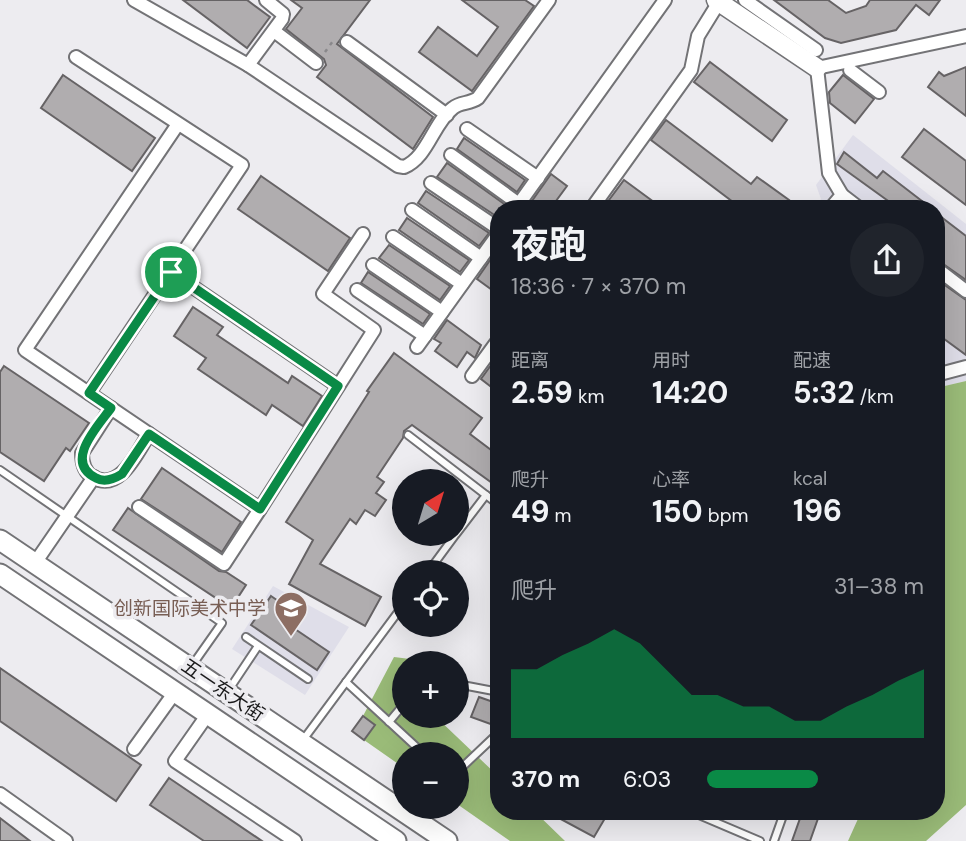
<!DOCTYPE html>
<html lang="zh">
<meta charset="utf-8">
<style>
body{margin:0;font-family:"DM Sans","Noto Sans SC",sans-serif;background:#20242c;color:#f1f3f6;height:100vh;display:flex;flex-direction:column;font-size:26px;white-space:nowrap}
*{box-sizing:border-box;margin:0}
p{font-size:23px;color:#9ea1a6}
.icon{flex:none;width:38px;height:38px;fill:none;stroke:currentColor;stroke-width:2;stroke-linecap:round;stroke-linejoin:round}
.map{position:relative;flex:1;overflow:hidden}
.details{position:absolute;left:490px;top:200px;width:455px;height:620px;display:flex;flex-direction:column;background:#171b24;border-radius:28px;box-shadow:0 7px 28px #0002}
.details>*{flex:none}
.needle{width:46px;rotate:38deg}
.controls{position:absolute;left:392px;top:469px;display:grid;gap:14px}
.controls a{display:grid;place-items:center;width:77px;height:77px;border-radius:50%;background:#171b24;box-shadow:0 7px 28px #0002;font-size:35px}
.pin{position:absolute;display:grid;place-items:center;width:60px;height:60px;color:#fff;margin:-30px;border:4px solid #fff;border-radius:50%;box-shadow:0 2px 7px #0007}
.round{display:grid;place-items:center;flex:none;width:74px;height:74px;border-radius:37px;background:#20242c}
.headline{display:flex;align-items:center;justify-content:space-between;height:119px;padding:0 21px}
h1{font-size:38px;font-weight:700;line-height:52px}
.figures{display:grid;grid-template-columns:repeat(3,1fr);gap:10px;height:119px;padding:7px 21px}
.figures div{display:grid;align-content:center}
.figures b{font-size:30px;font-weight:700}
.figures small{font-size:19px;font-weight:400}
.figures p{font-size:19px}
.chart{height:196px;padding:14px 21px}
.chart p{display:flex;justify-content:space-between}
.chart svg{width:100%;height:126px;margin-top:7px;fill:#0a8a46;opacity:.7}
ul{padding:0 21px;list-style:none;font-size:23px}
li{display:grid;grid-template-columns:112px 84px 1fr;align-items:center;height:52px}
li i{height:18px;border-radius:9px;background:#0a8a46}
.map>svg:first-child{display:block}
.built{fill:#dfdee9}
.forest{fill:#9abb78}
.building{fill:#b0adaf;stroke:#666365;stroke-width:2}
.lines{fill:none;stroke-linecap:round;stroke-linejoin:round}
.lane-casing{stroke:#737376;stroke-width:10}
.street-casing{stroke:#737376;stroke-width:16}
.secondary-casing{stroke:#737376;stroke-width:21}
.primary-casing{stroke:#737376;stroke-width:23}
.path{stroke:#89888b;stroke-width:2.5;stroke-dasharray:3.5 5;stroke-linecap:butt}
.lane{stroke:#fff;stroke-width:6}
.street{stroke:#fff;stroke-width:12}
.secondary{stroke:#fff;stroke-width:18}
.primary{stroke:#fff;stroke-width:19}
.route-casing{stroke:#fff;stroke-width:14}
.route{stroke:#0a8a46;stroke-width:9}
.labels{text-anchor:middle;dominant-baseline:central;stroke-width:7;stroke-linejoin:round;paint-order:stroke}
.education-label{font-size:19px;fill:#785e54;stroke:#edecf0;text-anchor:end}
.street-label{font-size:19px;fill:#1a1a1b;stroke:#edecf0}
</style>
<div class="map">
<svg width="966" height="841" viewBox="0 0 966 841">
<rect width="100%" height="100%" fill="#edecf0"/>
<g class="built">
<path d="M853 135 966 224V381L936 388V208H814L821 199 816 185Z"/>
<path d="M273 586 349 627 305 695 232 649Z"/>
</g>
<g class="forest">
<path d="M966 381V805L926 841H848L862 810H936V388Z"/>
<path d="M394 657 442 663H404V716H435L499 777V810H533L565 841H510L457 804V754H404V768L364 740 363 716Z"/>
</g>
<g class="building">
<path d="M183 0H247L270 17 247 48Z"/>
<path d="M291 0H370L337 44 433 117 413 149 317 77 326 65 324 59 286 29 302 8Z"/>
<path d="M462 0H525L534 6 472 91 419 52 438 27 477 56 498 27Z"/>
<path d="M774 0H828L846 13 866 6 870 0H940L929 15 916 5 896 30 841 43 825 38Z"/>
<path d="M710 62 787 120 772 141 694 82Z"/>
<path d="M966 67V116L928 87 939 72 944 76Z"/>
<path d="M63 75 155 138 132 171 41 108Z"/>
<path d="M843 75 874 99 855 123 830 103 829 92Z"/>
<path d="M666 120 751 184 757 177 789 200 783 208H741L651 140Z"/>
<path d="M924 129 966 161V205L902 157Z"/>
<path d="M464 138 525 180 517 192 457 149Z"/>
<path d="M844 152 877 178 883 171 931 208H898L837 164Z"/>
<path d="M447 163 507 206 499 208V218L437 177Z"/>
<path d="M551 174 567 186 556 201 566 208H527Z"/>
<path d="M261 176 350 238 328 271 238 209Z"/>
<path d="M624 180 662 208H620L609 200Z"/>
<path d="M426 191 489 233 479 246 418 203Z"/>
<path d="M936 213 966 236V280L936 259Z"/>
<path d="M407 218 469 260 460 272 399 230Z"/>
<path d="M389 245 450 286 440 300 379 258Z"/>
<path d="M495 253 499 255V295L477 279Z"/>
<path d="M368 272 430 314 423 324 361 283Z"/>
<path d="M936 279 966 300V355L936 333Z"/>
<path d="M193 307 223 327 217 335 288 383 292 376 322 396 303 426 272 405 266 415 198 369 206 358 174 336Z"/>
<path d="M447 320 481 345 475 358 467 352 457 367 435 351 441 343 434 339Z"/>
<path d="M394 353 482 418 470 434 499 456V488L412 425 404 431 403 438 377 477 384 482 376 493 386 500 375 516 365 510 356 524 350 519 320 564 381 597 365 626 289 584 313 540 286 522 369 392 367 391Z"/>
<path d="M499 354V393L481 379Z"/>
<path d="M4 366 89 423 70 451 66 448 44 481 0 452V372Z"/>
<path d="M162 468 241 522 222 552 141 499Z"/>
<path d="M128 508 219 571 226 572 246 585 231 608 113 530Z"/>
<path d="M271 596 297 614 289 625 329 652 317 670 251 625Z"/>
<path d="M0 668 141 765 116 801 0 721Z"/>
<path d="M479 697 499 704V727L471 717Z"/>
<path d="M363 716 375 725 364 740 352 731Z"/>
<path d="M169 778 262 841H204L150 805Z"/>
<path d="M544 810H586L604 820 594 837Z"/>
<path d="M803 810H821L810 841H792Z"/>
<path d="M0 818 30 841H0Z"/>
</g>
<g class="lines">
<defs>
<g id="lane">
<path d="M408 435 499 505"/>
<path d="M0 470 222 623 191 667"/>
<path d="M457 533 486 495"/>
<path d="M428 572 456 534"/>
<path d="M246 637 308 679"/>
<path d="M346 682 424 754"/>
<path d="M457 684 499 692"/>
<path d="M228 691 258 646"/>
<path d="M389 722 404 704"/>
<path d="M303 740 404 604"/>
<path d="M457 772 494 737 499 740"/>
<path d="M687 810 760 841"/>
<path d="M774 841 785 810"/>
</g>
<g id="street">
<path d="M134 0 248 65 398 166 404 167C428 157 433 123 453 108 460 102 470 104 478 98L549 0"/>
<path d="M745 0 816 50"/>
<path d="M274 31 316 63"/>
<path d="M347 42 447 115"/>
<path d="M76 57 242 165 89 393"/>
<path d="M248 65 282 19 283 14 266 0"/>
<path d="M850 70 879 92"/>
<path d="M178 124 25 350 260 509 374 330 323 294 363 234"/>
<path d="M467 129 538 178"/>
<path d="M451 155 519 204"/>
<path d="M431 183 499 229"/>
<path d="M842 195 859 208"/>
<path d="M516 208 665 0"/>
<path d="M592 208 691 70 698 36 719 2"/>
<path d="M831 208 842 195 829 173 817 68 966 36"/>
<path d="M412 210 481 258"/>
<path d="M393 237 462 284"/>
<path d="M373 265 442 312"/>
<path d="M936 268 966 291"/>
<path d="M171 272 338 386"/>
<path d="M357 290 425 336"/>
<path d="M417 347 499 233"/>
<path d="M936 375 966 367"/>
<path d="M472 376 499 339"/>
<path d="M111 408 82 453C82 462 84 472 93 477 120 493 137 452 149 434"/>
<path d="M139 507 224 564 260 509"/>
<path d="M35 563 94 477"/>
<path d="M208 714 175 761 295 841"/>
<path d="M134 749 175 692"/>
<path d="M0 794 66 841"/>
</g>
<path id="secondary" d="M716 0 817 68"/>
<g id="primary">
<path d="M0 540 447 841"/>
<path d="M0 574 396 841"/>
</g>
</defs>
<use href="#lane" class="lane-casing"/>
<use href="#street" class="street-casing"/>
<use href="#secondary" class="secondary-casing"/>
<use href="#primary" class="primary-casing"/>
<path class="path" d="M325 52 333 41"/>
<use href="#lane" class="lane"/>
<use href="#street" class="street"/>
<use href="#secondary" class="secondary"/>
<use href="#primary" class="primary"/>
</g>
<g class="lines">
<defs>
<path id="route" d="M171 272 338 386 260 509 149 434 122 474C114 479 105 483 96 478 63 462 98 426 111 408L89 393Z"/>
</defs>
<use href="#route" class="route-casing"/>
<use href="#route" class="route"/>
</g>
<defs>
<symbol id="school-pin" viewBox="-11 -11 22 30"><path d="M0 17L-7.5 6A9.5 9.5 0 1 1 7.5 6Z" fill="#8d6e63" stroke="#edecf0"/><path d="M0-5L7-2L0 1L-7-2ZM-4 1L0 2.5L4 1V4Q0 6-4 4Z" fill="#fff"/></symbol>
</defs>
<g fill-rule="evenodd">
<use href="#school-pin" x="272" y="589" width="38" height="52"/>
</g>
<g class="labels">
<g class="education-label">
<text x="266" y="608">创新国际美术中学</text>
</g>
<g class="street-label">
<text transform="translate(223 690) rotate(34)">五一东大街</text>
</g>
</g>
</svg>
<div class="controls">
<a><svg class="needle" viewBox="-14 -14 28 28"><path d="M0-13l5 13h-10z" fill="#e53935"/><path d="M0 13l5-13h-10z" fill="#9ea1a6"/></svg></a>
<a><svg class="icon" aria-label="locate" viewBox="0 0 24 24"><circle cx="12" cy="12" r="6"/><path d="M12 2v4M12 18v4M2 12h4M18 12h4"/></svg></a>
<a>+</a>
<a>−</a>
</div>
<div class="pin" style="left:171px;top:272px;background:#1e9e55"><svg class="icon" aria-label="arrive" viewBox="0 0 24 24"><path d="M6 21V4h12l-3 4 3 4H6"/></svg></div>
<section class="details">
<div class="headline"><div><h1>夜跑</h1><p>18:36 · 7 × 370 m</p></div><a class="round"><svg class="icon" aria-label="share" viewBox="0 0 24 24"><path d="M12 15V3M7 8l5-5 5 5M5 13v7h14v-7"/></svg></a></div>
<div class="figures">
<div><p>距离</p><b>2.59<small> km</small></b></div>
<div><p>用时</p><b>14:20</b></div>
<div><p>配速</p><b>5:32<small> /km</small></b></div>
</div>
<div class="figures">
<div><p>爬升</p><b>49<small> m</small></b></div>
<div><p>心率</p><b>150<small> bpm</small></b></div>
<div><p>kcal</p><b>196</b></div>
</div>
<div class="chart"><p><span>爬升</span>31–38 m</p>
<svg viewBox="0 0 160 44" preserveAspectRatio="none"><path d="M0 44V20L10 20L20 15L30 11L40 6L50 11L60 20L70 29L80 29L90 33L100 33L110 38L120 38L130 33L140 29L150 24L160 20V44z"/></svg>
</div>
<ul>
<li><b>370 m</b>6:03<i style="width:51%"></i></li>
</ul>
</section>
</div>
